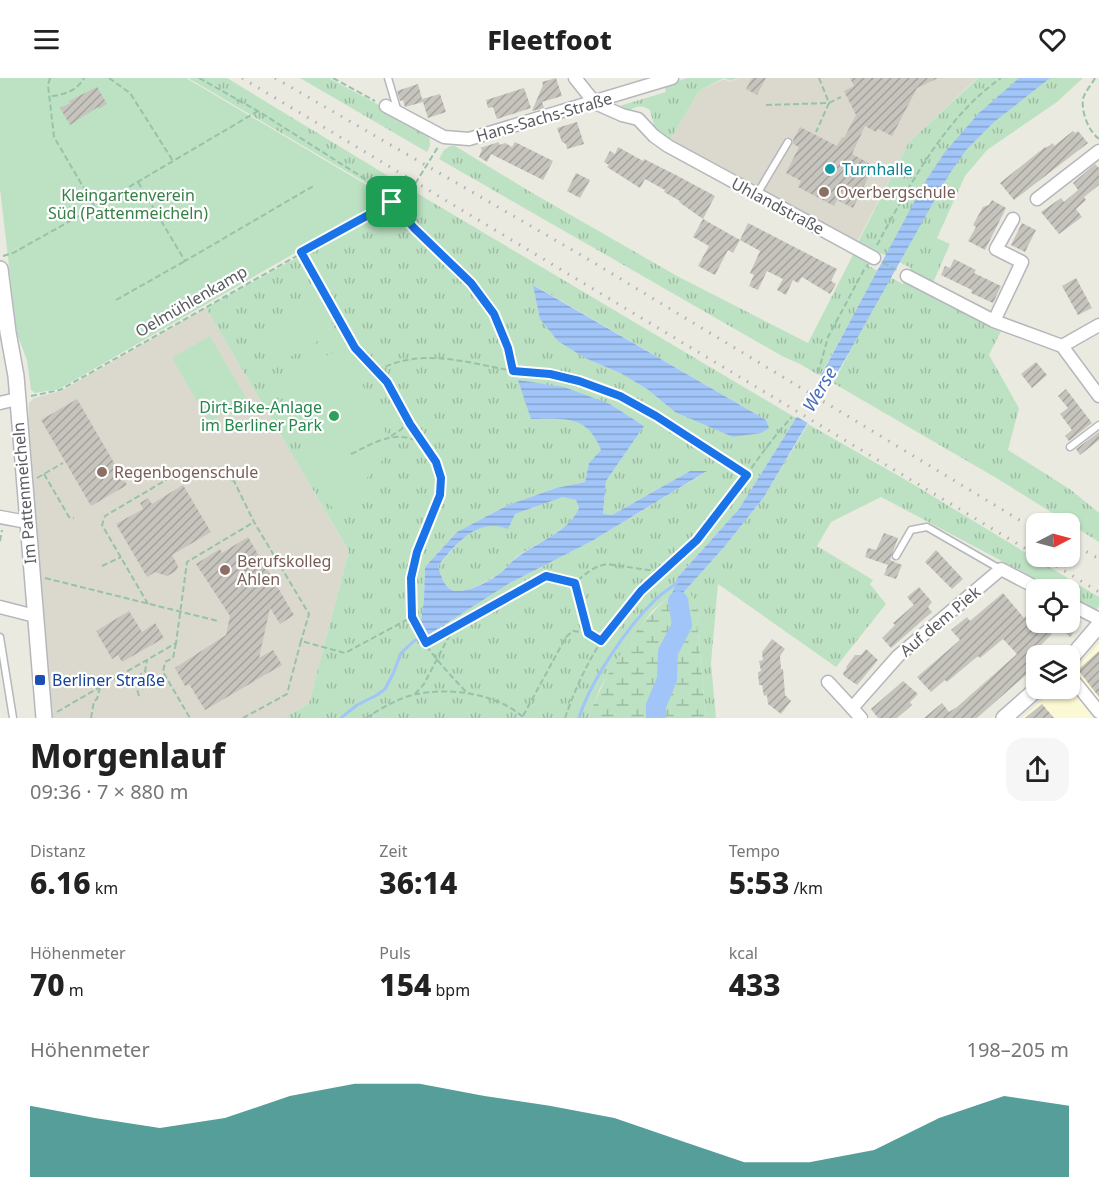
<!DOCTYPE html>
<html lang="de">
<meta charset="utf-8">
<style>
body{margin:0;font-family:"Noto Sans",sans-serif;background:#f6f6f6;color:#222;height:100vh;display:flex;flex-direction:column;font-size:22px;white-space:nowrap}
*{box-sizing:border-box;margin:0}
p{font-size:20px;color:#767676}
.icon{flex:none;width:33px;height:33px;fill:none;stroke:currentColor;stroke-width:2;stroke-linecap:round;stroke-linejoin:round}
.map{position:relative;height:640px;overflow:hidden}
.drawer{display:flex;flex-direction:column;background:#fff;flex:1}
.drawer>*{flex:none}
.needle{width:39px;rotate:84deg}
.controls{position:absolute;left:1026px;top:435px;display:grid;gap:12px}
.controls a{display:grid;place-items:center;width:54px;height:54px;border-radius:12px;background:#fff;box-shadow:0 2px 4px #0004;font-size:30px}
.pin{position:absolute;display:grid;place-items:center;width:51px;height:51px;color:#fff;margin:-26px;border-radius:12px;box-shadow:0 3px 9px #0006}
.round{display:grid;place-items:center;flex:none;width:63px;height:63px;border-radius:18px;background:#f6f6f6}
.summary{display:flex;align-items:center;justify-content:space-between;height:102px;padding:0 30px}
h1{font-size:33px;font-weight:800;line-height:45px}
.stats{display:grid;grid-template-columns:repeat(3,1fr);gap:9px;height:102px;padding:6px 30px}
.stats div{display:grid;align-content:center}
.stats b{font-size:30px;font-weight:800}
.stats small{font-size:16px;font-weight:400}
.stats p{font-size:16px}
.chart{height:168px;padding:12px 30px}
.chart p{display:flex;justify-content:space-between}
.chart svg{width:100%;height:108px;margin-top:6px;fill:#0f766e;opacity:.7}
header{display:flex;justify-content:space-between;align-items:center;height:78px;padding:0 30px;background:#fff;font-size:27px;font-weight:800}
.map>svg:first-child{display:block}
.commercial{fill:#fbf8d4}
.education{fill:#dbd9ce}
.grass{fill:url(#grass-tufts);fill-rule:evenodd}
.wetland{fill:url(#wetland-marsh)}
.garden{fill:#bde2c3}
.water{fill:url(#water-rules);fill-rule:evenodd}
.pier{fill:#ebeae0}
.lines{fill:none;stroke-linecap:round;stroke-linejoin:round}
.stream{stroke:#a1c5f9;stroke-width:3}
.river{stroke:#a1c5f9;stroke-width:20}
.building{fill:url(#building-hatch)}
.service-casing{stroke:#b6b7bc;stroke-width:9}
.minor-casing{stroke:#b6b7bc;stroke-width:15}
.tertiary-casing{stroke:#b6b7bc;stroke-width:18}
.path{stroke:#97c2aa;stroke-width:2;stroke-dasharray:6 3;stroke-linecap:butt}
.service{stroke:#fff;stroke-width:6}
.minor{stroke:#fff;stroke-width:12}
.tertiary{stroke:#fff;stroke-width:15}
.rail{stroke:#b1b2b2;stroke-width:3;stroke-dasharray:1.5 8;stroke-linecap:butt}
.route-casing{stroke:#fff;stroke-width:12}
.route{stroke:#1a73e8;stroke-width:8}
.culture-dot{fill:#0f9aa8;stroke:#fff;stroke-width:2}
.education-dot{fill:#8d6e63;stroke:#fff;stroke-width:2}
.leisure-dot{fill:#2e9e5b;stroke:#fff;stroke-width:2}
.transit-dot{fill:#1a4fb4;stroke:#fff;stroke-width:2}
.labels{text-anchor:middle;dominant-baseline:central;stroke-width:4.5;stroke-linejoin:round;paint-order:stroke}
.street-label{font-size:16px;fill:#595b60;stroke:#fff}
.culture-label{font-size:16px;fill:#0d838f;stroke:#fff;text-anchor:start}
.education-label{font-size:16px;fill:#785e54;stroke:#fff;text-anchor:start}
.park-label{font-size:16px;fill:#387f47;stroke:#fff}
.leisure-label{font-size:16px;fill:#27864d;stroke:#fff;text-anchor:end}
.transit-label{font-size:16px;fill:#164399;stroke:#fff;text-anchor:start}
.water-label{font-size:18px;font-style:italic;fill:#466dba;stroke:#fff}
</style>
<header><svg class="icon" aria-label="menu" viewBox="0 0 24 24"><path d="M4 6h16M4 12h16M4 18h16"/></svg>Fleetfoot<svg class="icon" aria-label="heart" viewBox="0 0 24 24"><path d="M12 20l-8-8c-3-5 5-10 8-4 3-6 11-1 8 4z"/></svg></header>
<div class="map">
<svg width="1099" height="640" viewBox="0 0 1099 640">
<defs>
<pattern id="grass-tufts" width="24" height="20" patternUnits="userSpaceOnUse" patternTransform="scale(1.5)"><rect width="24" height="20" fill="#bde2c3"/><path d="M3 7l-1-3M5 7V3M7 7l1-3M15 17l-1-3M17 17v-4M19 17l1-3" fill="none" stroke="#9dbaa2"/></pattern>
<pattern id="wetland-marsh" width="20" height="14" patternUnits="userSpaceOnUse" patternTransform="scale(1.5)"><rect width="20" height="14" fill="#bde2c3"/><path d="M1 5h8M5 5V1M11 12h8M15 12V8" fill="none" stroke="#9dbaa2"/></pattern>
<pattern id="water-rules" width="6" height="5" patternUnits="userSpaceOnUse" patternTransform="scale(1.5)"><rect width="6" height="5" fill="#a1c5f9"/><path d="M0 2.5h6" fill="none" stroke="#86a3cd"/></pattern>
<pattern id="building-hatch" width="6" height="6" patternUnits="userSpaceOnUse" patternTransform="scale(1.5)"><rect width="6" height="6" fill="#c6c4bd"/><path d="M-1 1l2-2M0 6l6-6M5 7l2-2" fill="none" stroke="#a4a29d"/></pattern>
</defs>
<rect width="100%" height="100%" fill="#ebeae0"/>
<path class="commercial" d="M1099 565V640H1022L1055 611 1070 610V597Z"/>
<g class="education">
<path d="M739 0H977L909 64 857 164 670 62 699 13 724 1 730 4Z"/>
<path d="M206 230 349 473 309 625 284 640H53L28 349 29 325 34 320 61 313Z"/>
</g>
<g class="grass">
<path d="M188 0H227L408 110 403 115 386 122 373 109Z"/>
<path d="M300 0H329L429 54 430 68 427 74Z"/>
<path d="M687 0H738L730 3 724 0 699 13 670 62 655 51 650 32C641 26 633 28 626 36L616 29 666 14 664 7Z"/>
<path d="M978 0H1083L1057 24 987 72 965 98 937 160 950 166 932 207 910 194 911 190 858 164 909 64Z"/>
<path d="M450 68H455L529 113 677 198 808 265 854 175 871 185 869 188 878 193 820 298 800 286 782 278 439 81 444 72Z"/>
<path d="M415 114 796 340 739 431 677 500 672 516 652 533 629 564 600 610 588 640H284L309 625 349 473 206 230ZM534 207 766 342 675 334 647 311 622 296 585 280ZM610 326 644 348 606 403 603 436 612 437 690 393 706 394 592 463 508 506 421 542 424 522 425 489 457 454 508 427 556 410 585 404 589 385 601 372C597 362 594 352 585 347 573 339 545 341 531 341Z"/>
<path d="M890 199 903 206 905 203 1002 251 989 277 1019 330 1008 372 1071 412 1099 435V464L998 401 833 305Z"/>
<path d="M808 346 911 405 1099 519V528L1096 533 1070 519V512L1055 511 881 419 831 444 817 468 873 502 870 506 886 526 836 589 718 506 711 585 716 640H706L697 545 699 535 683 515 725 468 764 419Z"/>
<path d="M563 419 576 422 579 430C568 455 536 464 515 480 512 483 509 487 506 490 494 500 471 514 456 513 444 512 441 497 438 488L464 458 486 447 509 445 515 436Z"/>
</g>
<path class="wetland" d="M690 514 699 535 697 545 706 640H588C606 594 634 548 672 516L674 526 682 545 683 515Z"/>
<g class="garden">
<path d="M0 0H186L372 110 385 123 59 311 35 315 31 312 27 282 17 256 0 111Z"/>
<path d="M319 222 336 253 277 286 260 255Z"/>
<path d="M210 258 247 322 209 344 172 280Z"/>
<path d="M344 268 393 370 336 435 318 408 277 305Z"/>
</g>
<g class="water">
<path d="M1019 0H1050L994 44 966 72 948 98 850 273 764 419 725 468 683 515 682 547 674 526 672 516 677 500 739 431 796 340 825 290 925 104 945 74 979 35Z"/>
<path d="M533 207 766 342 769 350 761 355 733 359 675 334 647 311 622 296 585 280 558 263 540 241Z"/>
<path d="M518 302 564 309 610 326 644 348 606 403 603 436 612 437 690 393H707L592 463 508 506 428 557 421 542 424 522 425 489 457 454 508 427 556 410 585 404 589 385 601 372C587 336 564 341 531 341ZM563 419 576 422 579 430C568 455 536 464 515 481 512 483 509 487 505 491 494 501 471 514 456 513 444 512 441 497 438 488 456 466 477 439 508 451L515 436Z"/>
</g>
<path class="pier" d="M818 296 835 307 811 347 794 337Z"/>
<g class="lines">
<g class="stream">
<path d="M341 640 357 627 377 617 385 611 393 596 401 575 414 563 427 555"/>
<path d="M579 640C590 604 627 549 655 522 661 516 670 510 677 505"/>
</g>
<path class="river" d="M656 640V628L667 601 668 574 682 547 678 523"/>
</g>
<g class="building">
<path d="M556 0 562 18 542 24 544 30 532 33 543 7 542 4Z"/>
<path d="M752 0H766L757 17 746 11Z"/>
<path d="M850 0H938L917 10 892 58 878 51 876 54 865 48 852 76 874 88 853 130 837 122 834 128 798 109 801 103 786 95 799 69 793 66V62L800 49 837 68 842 59 844 60 856 37 844 13 854 8Z"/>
<path d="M418 6 422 21 440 16 446 34 428 40 423 24 405 29 403 22 400 23 397 13Z"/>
<path d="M97 9 107 26 99 31 98 29 70 47 60 30 70 25 69 23Z"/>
<path d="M524 10 531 30 497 41 493 29 488 30 486 22Z"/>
<path d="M577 44 584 66 567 71 566 66 562 64 557 50Z"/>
<path d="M1073 53 1075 55 1078 53 1088 65 1014 122 1000 105 1045 69 1046 70 1053 65 1054 68Z"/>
<path d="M499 64V67L505 65 512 69 515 64 553 83 543 102 491 76 487 84 479 79 482 71 480 70Z"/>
<path d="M618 69 643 83 644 81 674 96 715 118 703 141 679 124 680 123 664 114 665 112 645 101 640 110 607 89 609 87 604 84 610 73 615 76Z"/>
<path d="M1095 86 1099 90V107L1084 119 1086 122 1076 131 1082 139 1059 156 1041 134 1061 120 1064 124 1078 112 1073 105Z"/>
<path d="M576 95 590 102 580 120 567 113Z"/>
<path d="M992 122 1006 130 985 172 968 163 976 149 973 147 983 129 989 127Z"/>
<path d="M703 141 740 162 748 145 837 191 831 203 836 206 830 216 802 199 798 205 793 202 786 217 777 212 783 201 767 193 758 212 749 208 754 197 750 195 760 173 740 162 733 175 728 172 715 197 698 188 709 168 693 159Z"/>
<path d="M1022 145 1036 152 1025 174 1011 167Z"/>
<path d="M954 181 976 192 974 195 1001 208 993 225 971 215 972 212 941 197 945 188 950 190Z"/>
<path d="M1076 200 1092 230 1078 237 1062 208Z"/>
<path d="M1036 284 1047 297 1032 310 1021 296Z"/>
<path d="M1066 311 1092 345 1069 363 1065 358 1072 352 1060 336 1068 330 1058 318Z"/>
<path d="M77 321 127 407 91 428 41 342Z"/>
<path d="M1099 354V362L1080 377 1076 371Z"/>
<path d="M183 407 211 454 172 477 178 488 176 493 167 498 155 494 147 499 116 446 143 431 140 425 148 420 152 426Z"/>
<path d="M884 455 898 460 890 482 902 487 896 501 884 497 888 487 865 479 868 470 876 472Z"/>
<path d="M248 459 294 537 280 546 270 530 259 580 273 572 282 587 205 632 189 606 185 608 175 590 226 557 230 538 196 486 220 471 222 475Z"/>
<path d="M936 472 963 501 952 511 925 484Z"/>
<path d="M919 509 932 524 928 529 932 534 891 570 882 560 895 547 893 545 914 527 907 519Z"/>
<path d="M1003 515 1024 540 1028 536 1052 556 1039 569 1047 578H1036V588L977 640H924L942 625 949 634 957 629 1017 576 1003 561 980 580 978 578 947 604 945 602 931 614 917 599 960 562 951 552 967 539 970 543Z"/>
<path d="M129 533 142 554 155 545 164 560 122 584 118 577 112 581 96 553Z"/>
<path d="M1070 535 1081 544 1070 559 1054 544H1070Z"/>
<path d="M772 561 785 571 780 578 781 591H783L785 617 791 623 781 636 768 626 767 617 764 618 762 607H759L758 594 761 593 759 583 763 582 762 574Z"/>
<path d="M866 571 878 582 857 607 844 598 843 595 847 590 846 589 855 577H861Z"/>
<path d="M1099 573V619L1078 592Z"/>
<path d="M903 603 918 616 910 624 912 627 897 640H878L871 631Z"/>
<path d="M1042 626 1054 640H1025Z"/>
</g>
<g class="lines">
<defs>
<g id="service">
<path d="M388 0 398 34"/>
<path d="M757 116 788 64"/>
<path d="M1070 369 1099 347"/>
<path d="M896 478 911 452 927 449 1000 491"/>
<path d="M0 559 13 640"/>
</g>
<g id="minor">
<path d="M575 0 595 25 622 37 638 41 654 58 668 68 874 180"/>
<path d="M386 28 444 59 469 61 672 0"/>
<path d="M1037 121 1099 73"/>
<path d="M907 198 994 243 1062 268 1099 318"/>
<path d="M994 243 1022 184 996 171 1013 141"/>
<path d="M1062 268 1099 247"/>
<path d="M0 325 17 321"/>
<path d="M0 439 27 444"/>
<path d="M1070 526 1099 541"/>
<path d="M0 529 35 538"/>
<path d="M1070 598 1099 634"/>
<path d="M828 604 852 630"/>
<path d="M861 640 852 630 898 578 1001 491 1041 512"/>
</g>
<g id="tertiary">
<path d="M0 191 8 254 16 298 44 640"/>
<path d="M1070 581 1099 547"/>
<path d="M1004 640 1038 610"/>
</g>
</defs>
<use href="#service" class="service-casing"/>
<use href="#minor" class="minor-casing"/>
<use href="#tertiary" class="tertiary-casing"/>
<g class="path">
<path d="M50 0 48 7 54 59 95 129"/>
<path d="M109 0 130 15 173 83"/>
<path d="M199 0 258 33 384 113 392 124 410 114 438 69"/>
<path d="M333 0 375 23"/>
<path d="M819 0 829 25 841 19"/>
<path d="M1095 0C1092 6 1084 15 1083 21 1081 34 1089 54 1099 61"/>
<path d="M52 18C64 17 78 12 84 0"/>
<path d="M766 27 829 25 816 54"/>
<path d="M138 104 185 183 315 107"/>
<path d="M877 167C909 108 945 39 1001 0"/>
<path d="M301 174 355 270 378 291"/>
<path d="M3 178 13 175 95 129 258 33"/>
<path d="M883 185 897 192"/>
<path d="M116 222 185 183"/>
<path d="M513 293 550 296 579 303 620 318 656 338 747 397"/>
<path d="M818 295 828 259 866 188"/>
<path d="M31 318 60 312 392 124 414 150 471 205 494 236 508 270 513 293C470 285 420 269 379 292 392 309 400 329 411 347 422 363 437 379 440 398 443 416 433 434 426 450 416 477 404 509 412 539 419 566 449 595 468 616"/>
<path d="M391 358 402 351 405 338"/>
<path d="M351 376C376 364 396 350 423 366"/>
<path d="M44 396 69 439 74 440"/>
<path d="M37 400 63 385"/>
<path d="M0 463 2 452"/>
<path d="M102 488 121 479"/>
<path d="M45 500 218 543"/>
<path d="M575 505 588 555 600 563"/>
<path d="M148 526 102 447 105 438 188 389 234 403 254 444 309 536 301 563"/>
<path d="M176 565 173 580 165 584 163 594 190 640"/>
<path d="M426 565 455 550"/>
<path d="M415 616 424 606 447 562 457 548 546 498 575 505C585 496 594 488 607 486L662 494"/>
<path d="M139 618 137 611 141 596 145 594 147 582"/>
<path d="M57 634 176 565 187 484 254 444"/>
<path d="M523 638 566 559 573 553 588 555"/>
<path d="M91 640 94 623 97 621 100 609"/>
<path d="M243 640 287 616 301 563 345 575 412 539"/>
<path d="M366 640C380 631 400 619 417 616 452 609 498 616 524 640"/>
<path d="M565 640C581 593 606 547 643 512 660 495 680 480 696 462 732 424 756 377 792 339"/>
</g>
<use href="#service" class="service"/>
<use href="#minor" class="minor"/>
<use href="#tertiary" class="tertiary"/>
<g class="rail">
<path d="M242 0 1036 477"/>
<path d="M275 0 581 177 1036 452"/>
<path d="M1070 464 1099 481"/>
<path d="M1040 478 1099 514"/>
</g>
</g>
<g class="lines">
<defs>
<path id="route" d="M392 124 414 150 471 205 494 236 508 270 513 293 550 296 579 303 620 318 656 338 747 397 697 462 641 513 601 563 588 555 575 505 546 498 426 565 412 539 411 500 417 474 440 417 441 400 436 384 410 346 387 304 355 270 301 174Z"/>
</defs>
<use href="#route" class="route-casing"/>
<use href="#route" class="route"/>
</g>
<circle class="culture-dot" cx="830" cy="91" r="6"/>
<g class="education-dot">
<circle cx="824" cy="114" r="6"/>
<circle cx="102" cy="394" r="6"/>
<circle cx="225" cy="492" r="6"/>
</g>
<circle class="leisure-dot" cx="334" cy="338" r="6"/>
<rect class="transit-dot" x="34" y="596" width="12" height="12" rx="3"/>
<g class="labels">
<g class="street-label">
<text transform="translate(544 39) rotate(-16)">Hans-Sachs-Straße</text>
<text transform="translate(778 128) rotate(28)">Uhlandstraße</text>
<text transform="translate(191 223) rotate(-30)">Oelmühlenkamp</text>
<text transform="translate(24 415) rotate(-95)">Im Pattenmeicheln</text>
<text transform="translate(940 543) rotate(-40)">Auf dem Piek</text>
</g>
<g class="culture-label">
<text x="842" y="91">Turnhalle</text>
</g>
<g class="education-label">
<text x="836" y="114">Overbergschule</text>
<text x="114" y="394">Regenbogenschule</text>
<text x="237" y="483">Berufskolleg<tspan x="237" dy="18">Ahlen</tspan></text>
</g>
<g class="park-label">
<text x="128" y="117">Kleingartenverein<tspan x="128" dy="18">Süd (Pattenmeicheln)</tspan></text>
</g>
<g class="leisure-label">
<text x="322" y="329">Dirt-Bike-Anlage<tspan x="322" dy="18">im Berliner Park</tspan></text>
</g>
<g class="transit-label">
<text x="52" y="602">Berliner Straße</text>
</g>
<g class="water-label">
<text transform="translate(819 311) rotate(-59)">Werse</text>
</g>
</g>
</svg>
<div class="controls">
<a><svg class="needle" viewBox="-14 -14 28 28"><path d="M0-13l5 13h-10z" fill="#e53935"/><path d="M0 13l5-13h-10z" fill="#767676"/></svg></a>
<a><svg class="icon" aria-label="locate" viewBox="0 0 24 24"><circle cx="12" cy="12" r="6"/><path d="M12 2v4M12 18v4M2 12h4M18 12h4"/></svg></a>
<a><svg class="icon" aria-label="layers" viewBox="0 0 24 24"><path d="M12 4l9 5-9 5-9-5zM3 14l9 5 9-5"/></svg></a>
</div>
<div class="pin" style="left:392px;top:124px;background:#1e9e55"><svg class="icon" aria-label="arrive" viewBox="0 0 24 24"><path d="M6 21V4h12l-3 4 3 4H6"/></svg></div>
</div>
<section class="drawer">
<div class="summary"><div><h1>Morgenlauf</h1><p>09:36 · 7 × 880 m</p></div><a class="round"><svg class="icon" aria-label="share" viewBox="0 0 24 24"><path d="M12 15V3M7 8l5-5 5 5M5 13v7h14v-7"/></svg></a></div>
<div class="stats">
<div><p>Distanz</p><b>6.16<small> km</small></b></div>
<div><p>Zeit</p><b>36:14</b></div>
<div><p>Tempo</p><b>5:53<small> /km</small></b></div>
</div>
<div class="stats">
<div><p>Höhenmeter</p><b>70<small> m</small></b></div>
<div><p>Puls</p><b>154<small> bpm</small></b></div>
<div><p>kcal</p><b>433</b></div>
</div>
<div class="chart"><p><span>Höhenmeter</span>198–205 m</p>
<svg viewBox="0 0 160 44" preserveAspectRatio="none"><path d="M0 44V15L10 20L20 24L30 20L40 11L50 6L60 6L70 11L80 15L90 20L100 29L110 38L120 38L130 33L140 20L150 11L160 15V44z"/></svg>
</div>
</section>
